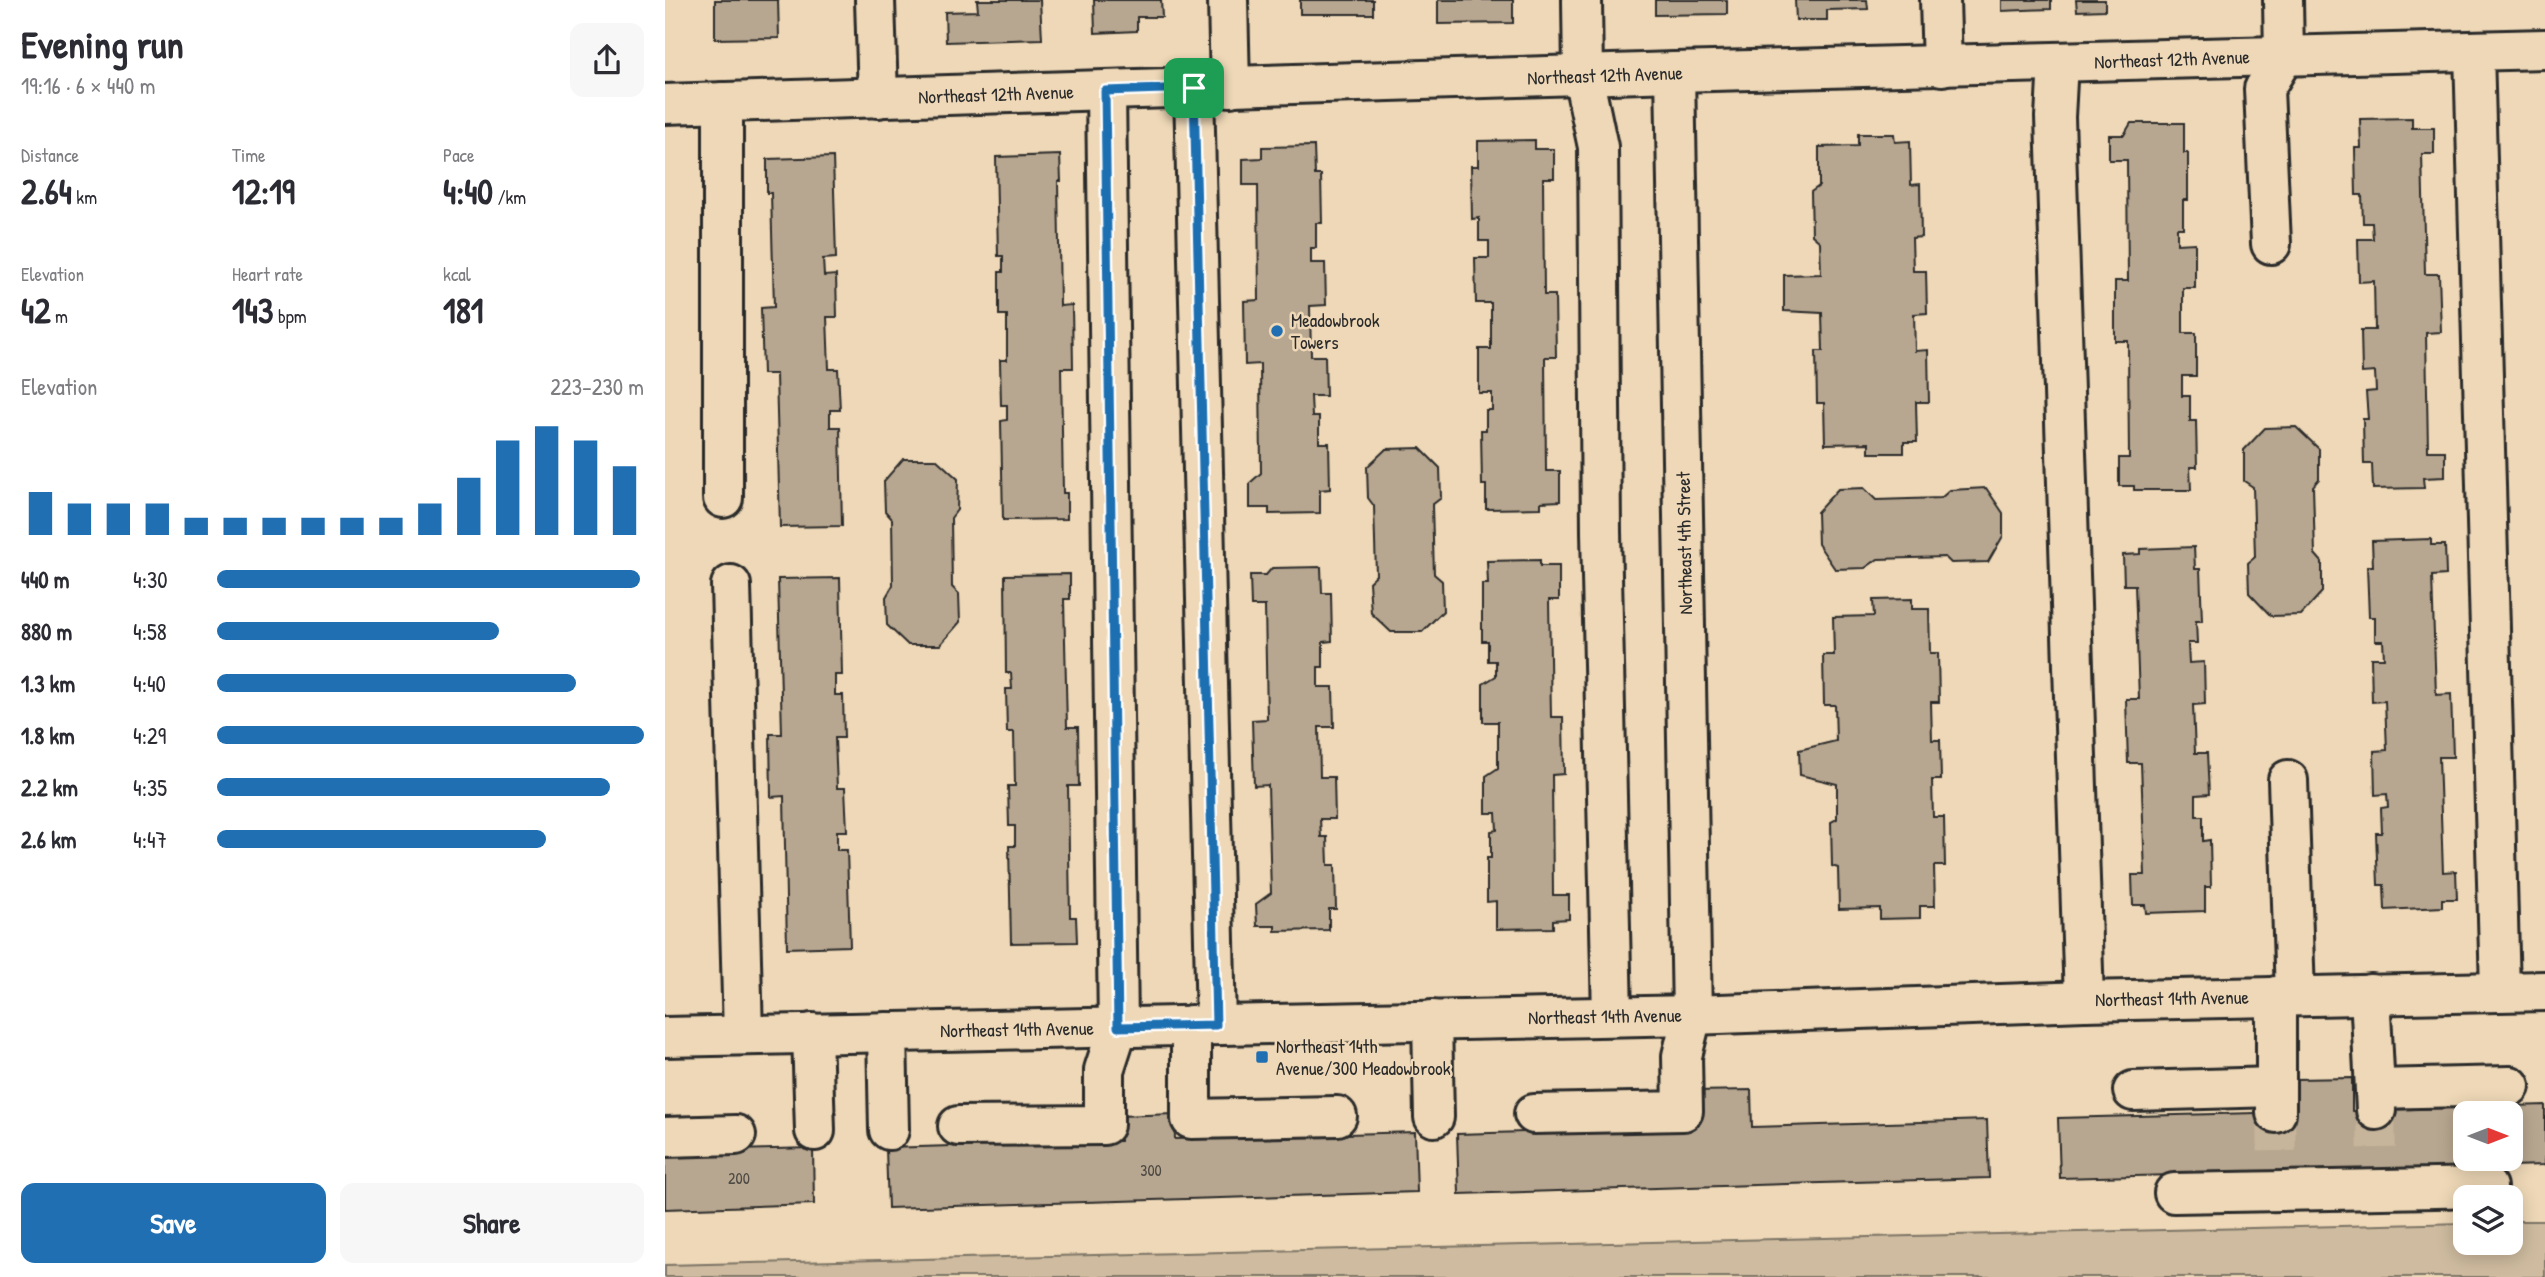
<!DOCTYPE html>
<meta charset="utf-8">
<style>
body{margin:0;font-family:"Patrick Hand",sans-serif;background:#f7f7f7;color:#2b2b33;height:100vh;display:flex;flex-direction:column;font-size:26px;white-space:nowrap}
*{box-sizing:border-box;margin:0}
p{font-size:23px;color:#7c7c81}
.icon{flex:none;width:38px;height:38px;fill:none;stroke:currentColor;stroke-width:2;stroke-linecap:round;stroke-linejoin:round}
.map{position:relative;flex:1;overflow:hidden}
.panel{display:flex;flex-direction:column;background:#fff;width:665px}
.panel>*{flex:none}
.needle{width:46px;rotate:90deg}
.tools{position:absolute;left:1788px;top:1101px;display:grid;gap:14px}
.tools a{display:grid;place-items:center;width:70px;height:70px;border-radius:14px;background:#fff;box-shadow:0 4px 18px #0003;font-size:35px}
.pin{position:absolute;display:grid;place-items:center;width:60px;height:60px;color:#fff;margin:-30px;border-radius:14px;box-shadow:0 4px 10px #0006}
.round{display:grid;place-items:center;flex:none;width:74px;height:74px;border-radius:14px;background:#f7f7f7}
.head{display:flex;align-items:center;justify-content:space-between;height:119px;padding:0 21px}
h1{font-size:38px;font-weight:800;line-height:52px}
.figures{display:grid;grid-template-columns:repeat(3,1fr);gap:10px;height:119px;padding:7px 21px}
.figures div{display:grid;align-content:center}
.figures b{font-size:35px;font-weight:800}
.figures small{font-size:19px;font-weight:400}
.figures p{font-size:19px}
.chart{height:196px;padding:14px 21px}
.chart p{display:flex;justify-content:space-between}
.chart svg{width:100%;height:126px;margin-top:7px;stroke:#1f6fb2;stroke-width:6}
.button{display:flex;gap:14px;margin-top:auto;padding:14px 21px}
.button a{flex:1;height:80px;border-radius:14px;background:#1f6fb2;color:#fff;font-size:28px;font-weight:800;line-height:80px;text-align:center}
.button a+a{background:#f7f7f7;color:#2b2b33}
ul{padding:0 21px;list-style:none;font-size:23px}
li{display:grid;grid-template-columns:112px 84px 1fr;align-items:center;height:52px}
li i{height:18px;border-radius:9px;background:#1f6fb2}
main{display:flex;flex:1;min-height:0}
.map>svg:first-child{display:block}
.green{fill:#cfbca0;stroke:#7d7466;stroke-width:2}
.building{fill:#b8a790;stroke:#2b2b2b;stroke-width:2;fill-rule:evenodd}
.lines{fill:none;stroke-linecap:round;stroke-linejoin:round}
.minor-tunnel{stroke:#c7b59b;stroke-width:38;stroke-dasharray:38 19;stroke-linecap:butt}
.minor-casing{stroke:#2b2b2b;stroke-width:44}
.minor{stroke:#eed8b7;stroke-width:38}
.route-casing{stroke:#fff;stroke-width:14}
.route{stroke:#1f6fb2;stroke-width:9}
.poi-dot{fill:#1f6fb2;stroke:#eed8b7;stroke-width:2.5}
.labels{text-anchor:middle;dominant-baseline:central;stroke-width:5;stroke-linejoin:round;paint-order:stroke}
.number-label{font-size:16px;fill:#4e4a44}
.street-label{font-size:19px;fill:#2b2b2b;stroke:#eed8b7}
.poi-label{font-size:19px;fill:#2b2b2b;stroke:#eed8b7;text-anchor:start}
</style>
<main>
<section class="panel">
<div class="head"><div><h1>Evening run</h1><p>19:16 · 6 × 440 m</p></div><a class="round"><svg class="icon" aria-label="share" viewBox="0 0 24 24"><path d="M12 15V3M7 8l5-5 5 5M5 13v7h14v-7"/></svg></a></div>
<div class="figures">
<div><p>Distance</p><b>2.64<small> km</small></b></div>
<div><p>Time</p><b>12:19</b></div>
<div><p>Pace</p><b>4:40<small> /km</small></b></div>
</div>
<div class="figures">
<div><p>Elevation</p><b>42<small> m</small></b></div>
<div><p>Heart rate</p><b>143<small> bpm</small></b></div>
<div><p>kcal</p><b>181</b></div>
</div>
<div class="chart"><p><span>Elevation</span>223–230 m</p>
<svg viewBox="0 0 160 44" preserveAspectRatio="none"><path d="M5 44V29M15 44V33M25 44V33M35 44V33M45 44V38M55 44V38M65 44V38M75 44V38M85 44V38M95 44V38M105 44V33M115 44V24M125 44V11M135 44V6M145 44V11M155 44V20"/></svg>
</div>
<ul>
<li><b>440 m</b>4:30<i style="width:99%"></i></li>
<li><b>880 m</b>4:58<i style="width:66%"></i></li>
<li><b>1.3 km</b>4:40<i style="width:84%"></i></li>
<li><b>1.8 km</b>4:29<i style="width:100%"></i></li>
<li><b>2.2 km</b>4:35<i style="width:92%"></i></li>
<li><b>2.6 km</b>4:47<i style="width:77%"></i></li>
</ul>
<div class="button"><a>Save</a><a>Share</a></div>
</section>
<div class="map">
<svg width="1880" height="1277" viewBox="0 0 1880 1277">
<rect width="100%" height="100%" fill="#eed8b7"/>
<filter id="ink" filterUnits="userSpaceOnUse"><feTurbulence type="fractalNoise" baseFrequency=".0143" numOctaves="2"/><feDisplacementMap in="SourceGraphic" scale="14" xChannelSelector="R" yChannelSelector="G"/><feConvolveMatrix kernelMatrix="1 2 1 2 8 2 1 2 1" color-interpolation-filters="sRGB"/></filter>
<g filter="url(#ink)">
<path class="green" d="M1846 1221H1880V1277H0V1265L1801 1223V1242H1846Z"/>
<g class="building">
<path d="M50 0H113L114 38 50 39Z"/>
<path d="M312 0H375L377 39 281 42 280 12 313 11Z"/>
<path d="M429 0H496L497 17H472V31L430 33Z"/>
<rect x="635" y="0" width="73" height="14"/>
<path d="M773 0H848V23L773 24Z"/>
<path d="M990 0H1062V14L990 15Z"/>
<path d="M1130 0H1202L1203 9 1162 10V20H1131Z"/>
<path d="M1337 0H1386V9L1337 11Z"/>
<path d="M1411 0H1440V10L1412 11Z"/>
<path d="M1747 118V128H1769V154H1757L1760 274H1774L1776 332 1761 333 1763 451H1780V477L1758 478 1759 488 1708 489 1707 464H1699L1698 419H1703L1701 392 1711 391 1710 372 1697 373 1696 330H1710L1709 281 1694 282 1693 239H1708L1707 223H1698L1697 195H1691L1690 148H1696L1695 119Z"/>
<path d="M1466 123H1519V153H1523V200H1518V228H1512V244L1530 243V288H1518V333H1531V376H1517V396H1525V421H1531L1532 467H1525L1526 490H1469V486H1454V458H1464L1463 341H1450V281H1463L1462 160H1444V135H1459Z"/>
<path d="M1193 134H1229L1230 142 1245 141 1246 185 1255 184 1256 237 1247 238 1248 271H1261L1262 313 1249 314 1250 351 1263 350 1264 402H1251L1252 442H1239V453H1204V443L1160 444 1159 403H1152L1151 351H1158L1157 313 1119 311V275L1156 274 1155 242 1147 235 1146 192 1154 186V147L1193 146Z"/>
<path d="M870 140V149H889V178H878L879 295H890L891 357H880L881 471H895V501L876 502V508L821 509V485H817L816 430H821V410H827V393H814V349H826V303H811L810 258H824V241H814V218L807 219 806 166H813V141Z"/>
<path d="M649 146 650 175H656L657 223H651V248H646V263H660L661 305 645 306 646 356H660L661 396H646L647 417H654V443H664L665 489 655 490V513L604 514V508H585V483L596 473 595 364 580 365 579 301 594 300 593 185H578V159L597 158V147Z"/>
<path d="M395 155 396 181H393L395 306 407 305 408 368H396L398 493H402V519L338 520 336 421 342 420V405H336L335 360H342V315H334V272H338V256H333L331 157Z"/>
<path d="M168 157 171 258 158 259 159 276 171 275 172 317H162L164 369H173L175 410H165V427H175L177 526 115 527 111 374H98L96 308 109 307 106 193H102V159Z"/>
<path d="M1631 427 1654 449V479L1648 486 1650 554 1657 562V592L1636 615 1606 616 1584 593 1583 563 1590 557 1588 487 1579 481V450L1600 428Z"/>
<path d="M755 448 775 468 776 498 767 505 769 574 777 581 778 611 757 632H726L706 613 704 582 711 575 709 506 703 498 702 467 721 449Z"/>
<path d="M238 459H271L293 479 292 510 286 518 287 587 294 594 295 622 275 645H243L222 625 221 597 228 585 227 519 220 511 219 481Z"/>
<path d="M1199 488 1211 500 1276 498 1285 490 1321 488 1338 513V536L1323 562 1286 563 1280 557 1213 559 1200 568 1170 569 1153 544 1152 512 1173 489Z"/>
<path d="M1766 539V545H1780L1781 575 1767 576 1771 695 1786 694 1788 757H1774L1778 872 1791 871 1792 899H1777V907L1720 910 1719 885H1713L1711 833H1717L1716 808 1723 807 1722 794 1710 795 1709 751 1722 750 1720 701 1707 702 1706 658H1719L1718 641H1710V617H1704L1702 566H1708L1707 541Z"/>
<path d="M1529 547 1530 569H1535L1537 621H1531L1532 643H1523L1524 663 1539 662 1540 704 1528 705 1530 753H1542L1544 794 1531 795V816H1538V841L1545 840 1546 887H1540V911L1481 913 1480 905H1468L1467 875H1480L1476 763H1463L1461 699H1474L1470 585H1459L1458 555 1475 554V549Z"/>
<path d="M875 560V566H894V600H884L886 717H898L899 774 887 775 888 895H904V919L888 920V928L831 929V901L822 902V858H826V831L832 830 831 813H821V776L833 768V722H818V684L831 676V661H823V641H817V584H823L822 561Z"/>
<path d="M656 567 657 593H666L667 641 658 642V667H653V687H668L669 727H654L655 777H669L670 819H655L656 837H662L663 865H670L671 909H664V930L610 931V926H592L591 904 606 893 603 785 589 786 587 720 602 719 600 606H586L585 575H601L607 568Z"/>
<path d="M405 574V599H399L402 727H413L414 786H403L405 917H411L412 942 346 943 344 846H350V826H344L343 786H350L349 732H342L341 689H347L346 673H341L340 575Z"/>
<path d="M175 578 177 675H170V695H178L179 738H170L172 788H180L182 831H172V850H182L185 946 122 948 119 796 106 797 105 734H117L113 579Z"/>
<path d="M1247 599V609H1264L1265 653H1273L1274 702H1266L1267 740H1275L1276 780H1267L1268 817H1279L1280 866H1269L1270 906H1255V918L1215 919V908L1174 909 1173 868 1167 866 1166 822 1172 819V784L1135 775 1134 750 1171 741 1170 705H1159L1158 655H1169L1168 617 1209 616 1208 600Z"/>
<path d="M1687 1078V1111L1880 1105V1165L1395 1178 1393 1118 1631 1112 1630 1079ZM1801 1113H1846V1158H1801Z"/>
<path d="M1086 1090 1087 1127 1322 1120 1324 1178 794 1194 792 1134 1030 1127 1029 1091Z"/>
<path d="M509 1114 510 1139 750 1132 752 1192 223 1208 221 1148 455 1141 454 1116Z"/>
<path d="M148 1148 149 1204 0 1209V1152Z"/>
</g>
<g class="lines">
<g class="minor-tunnel">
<path d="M1711 1110 1712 1170"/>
<path d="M1611 1113 1612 1172"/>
</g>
<defs>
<g id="minor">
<path d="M210 0 213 98"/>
<path d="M563 0 565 87"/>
<path d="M917 0 918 76 933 147 936 532 947 1016"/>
<path d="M1275 0 1277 66"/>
<path d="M1809 52 1835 990"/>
<path d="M1393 62 1390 117 1419 1001"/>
<path d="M529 88 551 1025"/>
<path d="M58 102V498"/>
<path d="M0 104 1010 72 1880 49"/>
<path d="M1606 244 1599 89 1619 56 1618 0"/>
<path d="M66 585 78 1035"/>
<path d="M1623 780 1630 996"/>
<path d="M1705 994 1711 1110"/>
<path d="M1611 996V1113"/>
<path d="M767 1020 769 1117"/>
<path d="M526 1025V1119L672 1116"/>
<path d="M222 1032 224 1130"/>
<path d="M147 1033 150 1131"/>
<path d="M0 1037 1027 1015 1419 1001 1880 991"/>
<path d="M1710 1089 1845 1086"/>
<path d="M1468 1091 1611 1087"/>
<path d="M869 1114 1018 1111 1017 1056 1027 1015 1010 72"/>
<path d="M293 1126 439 1125V1070L453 1027 441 91"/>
<path d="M0 1137 71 1135"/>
<path d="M1509 1193 1822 1187"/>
</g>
</defs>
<use href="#minor" class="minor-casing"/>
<use href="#minor" class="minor"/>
</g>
</g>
<g class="lines" filter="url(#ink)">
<defs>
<path id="route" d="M529 88 551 1025 453 1027 440 91Z"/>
</defs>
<use href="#route" class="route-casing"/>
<use href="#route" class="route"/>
</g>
<g class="poi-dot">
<circle cx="612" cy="331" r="7"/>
<rect x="590" y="1050" width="14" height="14" rx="3.5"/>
</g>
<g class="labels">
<g class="number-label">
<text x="486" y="1170">300</text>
<text x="74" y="1178">200</text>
</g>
<g class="street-label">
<text transform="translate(1507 59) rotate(-2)">Northeast 12th Avenue</text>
<text transform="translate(940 75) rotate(-2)">Northeast 12th Avenue</text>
<text transform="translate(331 94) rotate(-2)">Northeast 12th Avenue</text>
<text transform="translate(1019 543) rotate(-91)">Northeast 4th Street</text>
<text transform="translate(1507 998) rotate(-1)">Northeast 14th Avenue</text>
<text transform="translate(940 1016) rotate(-1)">Northeast 14th Avenue</text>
<text transform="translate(352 1029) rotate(-1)">Northeast 14th Avenue</text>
</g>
<g class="poi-label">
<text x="626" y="320">Meadowbrook<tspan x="626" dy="22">Towers</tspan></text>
<text x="611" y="1046">Northeast 14th<tspan x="611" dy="22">Avenue/300 Meadowbrook</tspan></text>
</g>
</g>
</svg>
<div class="tools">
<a><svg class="needle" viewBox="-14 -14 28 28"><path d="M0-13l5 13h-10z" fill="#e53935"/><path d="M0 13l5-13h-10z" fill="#7c7c81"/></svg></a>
<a><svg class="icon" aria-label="layers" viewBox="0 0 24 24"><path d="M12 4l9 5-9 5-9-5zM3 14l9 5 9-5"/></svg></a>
</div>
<div class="pin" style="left:529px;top:88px;background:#1e9e55"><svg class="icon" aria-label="arrive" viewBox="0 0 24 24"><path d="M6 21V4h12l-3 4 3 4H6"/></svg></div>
</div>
</main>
